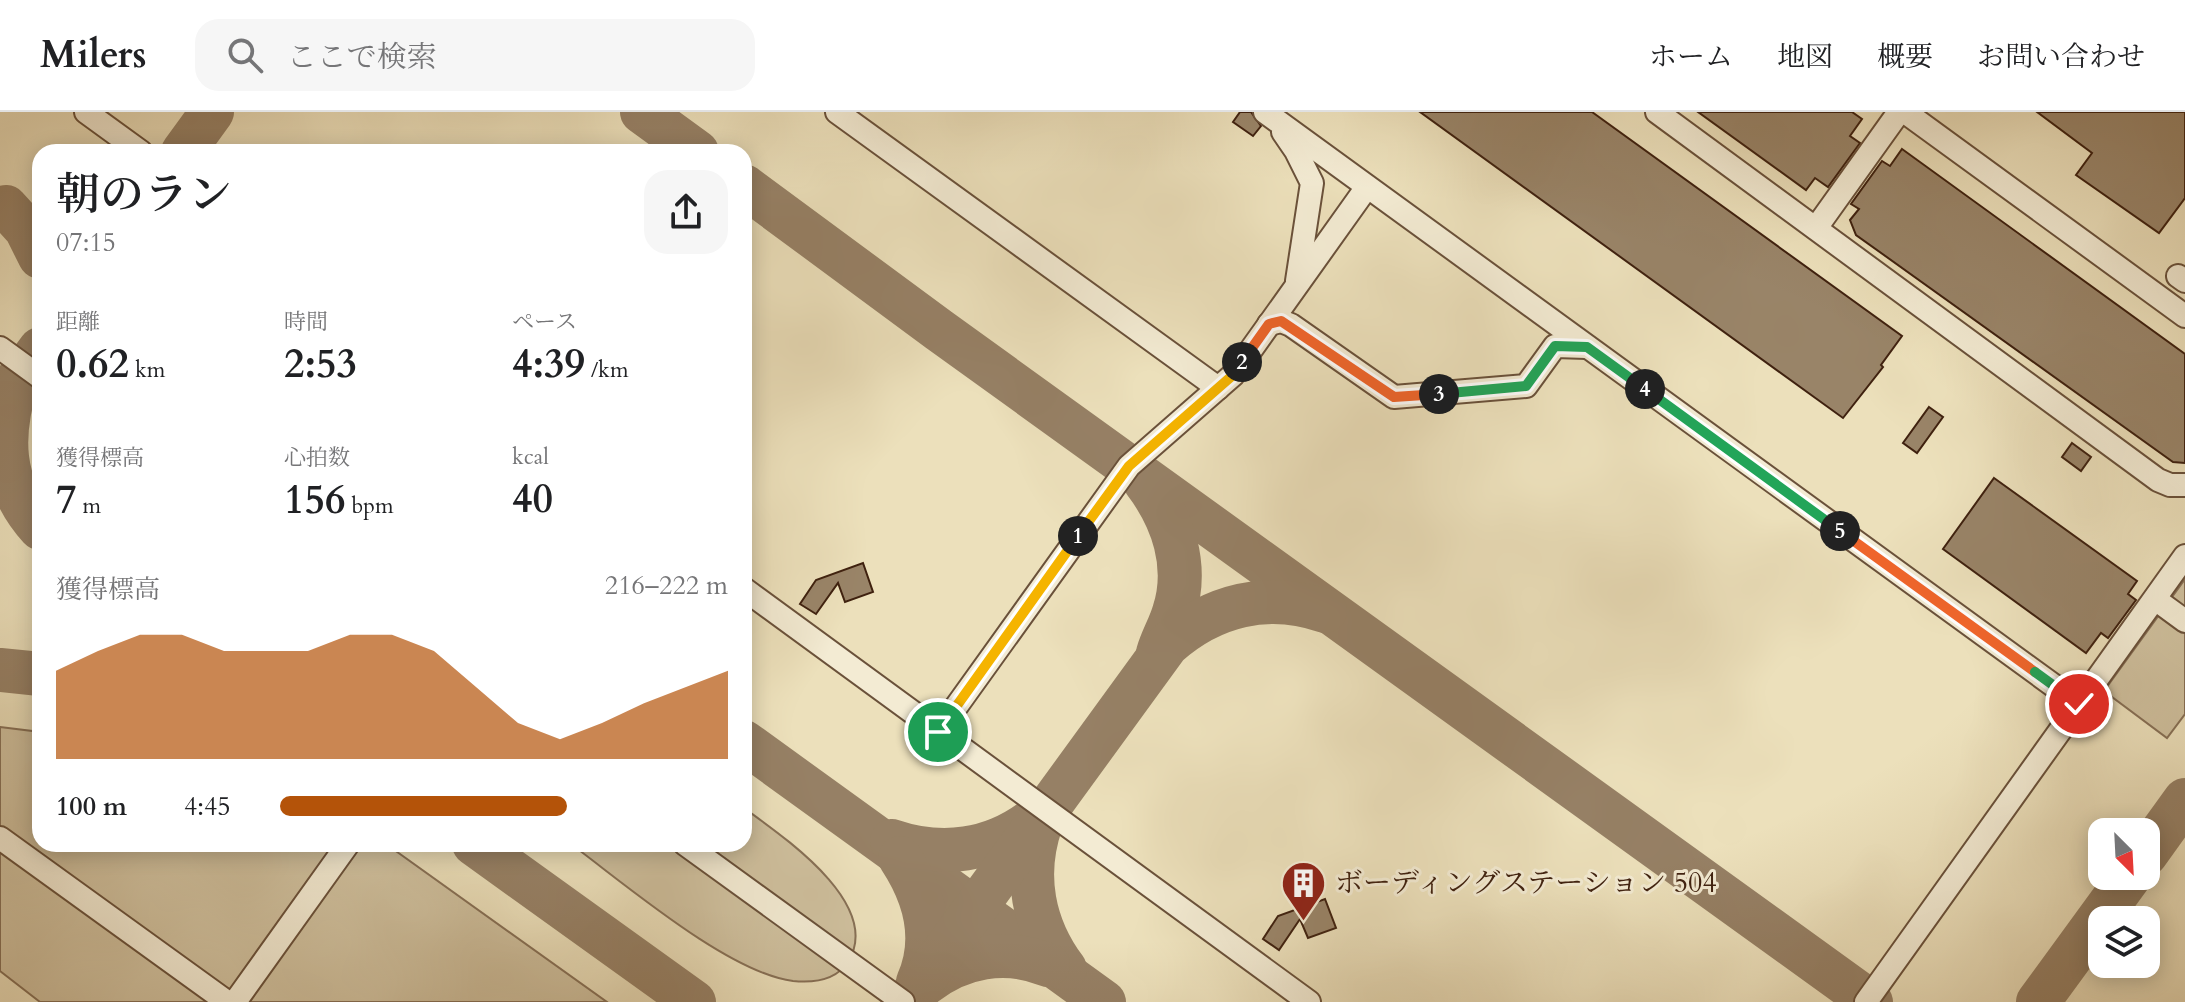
<!DOCTYPE html>
<html lang="ja">
<meta charset="utf-8">
<style>
body{margin:0;font-family:Cardo,"Noto Serif JP",serif;background:#f6f6f6;color:#202124;height:100vh;display:flex;flex-direction:column;font-size:30px;white-space:nowrap}
*{box-sizing:border-box;margin:0}
p{font-size:26px;color:#757577}
.icon{flex:none;width:44px;height:44px;fill:none;stroke:currentColor;stroke-width:2;stroke-linecap:round;stroke-linejoin:round}
.map{position:relative;flex:1;overflow:hidden}
.details{position:absolute;left:32px;top:32px;width:720px;height:708px;display:flex;flex-direction:column;background:#fff;border-radius:24px;box-shadow:0 4px 20px #0003}
.details>*{flex:none}
.needle{width:52px;rotate:156deg}
.buttons{position:absolute;left:2088px;top:706px;display:grid;gap:16px}
.buttons a{display:grid;place-items:center;width:72px;height:72px;border-radius:16px;background:#fff;box-shadow:0 4px 20px #0003;font-size:40px}
.pin{position:absolute;display:grid;place-items:center;width:68px;height:68px;color:#fff;margin:-34px;border:4px solid #fff;border-radius:50%;box-shadow:0 2px 8px #0007}
.km{position:absolute;width:40px;height:40px;margin:-20px;border-radius:50%;background:#222;color:#fff;font-size:22px;line-height:40px;text-align:center}
.round{display:grid;place-items:center;flex:none;width:84px;height:84px;border-radius:24px;background:#f6f6f6}
.headline{display:flex;align-items:center;justify-content:space-between;height:136px;padding:0 24px}
h1{font-size:44px;font-weight:600;line-height:60px}
.metrics{display:grid;grid-template-columns:repeat(3,1fr);gap:12px;height:136px;padding:8px 24px}
.metrics div{display:grid;align-content:center}
.metrics b{font-size:40px;font-weight:600}
.metrics small{font-size:22px;font-weight:400}
.metrics p{font-size:22px}
.chart{height:224px;padding:16px 24px}
.chart p{display:flex;justify-content:space-between}
.chart svg{width:100%;height:144px;margin-top:8px;fill:#b45309;opacity:.7}
ul{padding:0 24px;list-style:none;font-size:26px}
li{display:grid;grid-template-columns:128px 96px 1fr;align-items:center;height:60px}
li i{height:20px;border-radius:10px;background:#b45309}
header{display:flex;align-items:center;gap:48px;box-sizing:border-box;height:112px;padding:0 40px;background:#fff;border-bottom:2px solid #e0e0e0}
header strong{font-size:38px}
nav{display:flex;gap:44px;margin-inline-start:auto;font-size:28px}
.search{width:560px;height:72px;background:#f6f6f6;display:flex;align-items:center;gap:20px;box-sizing:border-box;padding:0 28px;border-radius:24px;color:#757577;font-size:30px}
.map>svg:first-child{display:block}
.green{fill:#cfc09e;stroke:#877056;stroke-width:2}
.lines{fill:none;stroke-linecap:round;stroke-linejoin:round}
.taxiway{stroke:#968065;stroke-width:44}
.building{fill:#998468;stroke:#3f210f;stroke-width:2}
.minor-casing{stroke:#6a513a;stroke-width:26}
.minor{stroke:#f3ebd3;stroke-width:22}
.split-1-casing{stroke:#fff;stroke-width:16}
.split-2-casing{stroke:#fff;stroke-width:16}
.split-3-casing{stroke:#fff;stroke-width:16}
.split-4-casing{stroke:#fff;stroke-width:16}
.split-5-casing{stroke:#fff;stroke-width:16}
.split-6-casing{stroke:#fff;stroke-width:16}
.split-7-casing{stroke:#fff;stroke-width:16}
.split-1{stroke:#f5b400;stroke-width:10}
.split-2{stroke:#f5b400;stroke-width:10}
.split-3{stroke:#f0652b;stroke-width:10}
.split-4{stroke:#22a559;stroke-width:10}
.split-5{stroke:#22a559;stroke-width:10}
.split-6{stroke:#f0652b;stroke-width:10}
.split-7{stroke:#22a559;stroke-width:10}
.labels{text-anchor:middle;dominant-baseline:central;stroke-width:6;stroke-linejoin:round;paint-order:stroke}
.poi-label{font-size:28px;fill:#3f210f;stroke:#f3ebd3;text-anchor:start}
</style>
<header>
<strong>Milers</strong>
<div class="search"><svg class="icon" aria-label="search" viewBox="0 0 24 24"><circle cx="10" cy="10" r="6"/><path d="M15 15l6 6"/></svg>ここで検索</div>
<nav><a>ホーム</a><a>地図</a><a>概要</a><a>お問い合わせ</a></nav>
</header>
<div class="map">
<svg width="2185" height="890" viewBox="0 0 2185 890">
<rect width="100%" height="100%" fill="#ece0bb"/>
<filter id="stains"><feTurbulence type="fractalNoise" baseFrequency=".0025" numOctaves="4"/><feColorMatrix values="0 0 0 0 .2 0 0 0 0 .09 0 0 0 0 .02 0 0 0 .5 -.17"/></filter>
<radialGradient id="worn" r=".72"><stop offset=".6" stop-color="#630" stop-opacity="0"/><stop offset="1" stop-color="#630" stop-opacity=".3"/></radialGradient>
<g class="green">
<path d="M2185 467V602L2167 626 2104 579Z"/>
<path d="M0 615 40 620V732H386L607 890H40L0 859Z"/>
<path d="M744 696C782 724 884 792 848 850 836 868 813 871 793 869 729 861 625 772 571 732H744Z"/>
</g>
<g class="lines">
<g class="taxiway">
<path d="M642 0 697 40"/>
<path d="M183 40 212 0"/>
<path d="M744 74 939 218 1871 890"/>
<path d="M6 95 26 117 40 145"/>
<path d="M17 268C0 323 0 372 40 416"/>
<path d="M1 290 40 237"/>
<path d="M1145 370C1173 407 1189 454 1174 500 1170 514 1162 527 1158 541"/>
<path d="M0 558 40 562"/>
<path d="M744 630 1104 890"/>
<path d="M1041 711C1023 763 1033 814 1065 857"/>
<path d="M892 729C942 746 992 739 1034 707"/>
<path d="M474 732 694 890"/>
<path d="M2146 742 2185 688"/>
<path d="M900 746C925 784 937 827 918 870"/>
<path d="M925 872C961 844 1005 836 1048 853"/>
<path d="M907 890 1167 533C1212 493 1268 479 1325 499"/>
<path d="M2038 890 2130 764"/>
</g>
</g>
<g class="building">
<path d="M1240 0H1251L1261 14 1253 24 1233 10Z"/>
<path d="M1420 0H1592L1902 224 1881 253 1883 255 1843 306Z"/>
<path d="M1698 0H1852L1862 7 1850 24 1860 31 1828 75 1815 66 1806 78Z"/>
<path d="M2037 0H2185V86L2159 121 2076 63 2092 41Z"/>
<path d="M1902 37 2185 242V351L2173 350 1856 123 1850 108 1859 97 1851 92 1882 49 1890 54Z"/>
<path d="M1929 295 1943 305 1917 341 1903 331Z"/>
<path d="M2072 331 2091 345 2081 359 2062 345Z"/>
<path d="M1994 366 2137 469 2128 482 2136 488 2108 526 2101 521 2086 541 1943 437Z"/>
<path d="M863 451 873 480 845 490 838 471 816 502 800 492 816 468Z"/>
<path d="M1325 787 1336 816 1308 826 1300 807 1279 838 1263 827 1278 804Z"/>
</g>
<g class="lines">
<defs>
<g id="minor">
<path d="M86 0 141 40"/>
<path d="M837 0 1218 276"/>
<path d="M1265 0 2079 592"/>
<path d="M1657 0 2158 368 2170 373H2185"/>
<path d="M1905 0 2185 204"/>
<path d="M1283 20 1296 39 1312 71 1297 169"/>
<path d="M1816 116 1899 0"/>
<path d="M2178 164 2185 169"/>
<path d="M1269 212 1281 209 1291 213 1394 285 1526 274 1555 234 1587 235"/>
<path d="M0 236 40 265"/>
<path d="M744 477 1309 890"/>
<path d="M2155 487 2185 509"/>
<path d="M938 620 1129 354 1233 263 1367 75"/>
<path d="M0 726 227 890"/>
<path d="M685 732 903 890"/>
<path d="M235 890 348 732"/>
<path d="M1866 890 2185 444"/>
</g>
</defs>
<use href="#minor" class="minor-casing"/>
<use href="#minor" class="minor"/>
</g>
<g class="lines">
<defs>
<path id="split-1" d="M938 620 1078 424"/>
<path id="split-2" d="M1078 424 1129 354 1233 263 1242 250"/>
<path id="split-3" d="M1242 250 1269 212 1281 209 1394 285 1439 282"/>
<path id="split-4" d="M1439 282 1526 274 1555 234 1587 235 1645 277"/>
<path id="split-5" d="M1645 277 1840 419"/>
<path id="split-6" d="M1840 419 2035 560"/>
<path id="split-7" d="M2035 560 2079 592"/>
</defs>
<use href="#split-1" class="split-1-casing"/>
<use href="#split-2" class="split-2-casing"/>
<use href="#split-3" class="split-3-casing"/>
<use href="#split-4" class="split-4-casing"/>
<use href="#split-5" class="split-5-casing"/>
<use href="#split-6" class="split-6-casing"/>
<use href="#split-7" class="split-7-casing"/>
<use href="#split-1" class="split-1"/>
<use href="#split-2" class="split-2"/>
<use href="#split-3" class="split-3"/>
<use href="#split-4" class="split-4"/>
<use href="#split-5" class="split-5"/>
<use href="#split-6" class="split-6"/>
<use href="#split-7" class="split-7"/>
</g>
<defs>
<symbol id="building-pin" viewBox="-11 -11 22 30"><path d="M0 17L-7.5 6A9.5 9.5 0 1 1 7.5 6Z" fill="#8f2418" stroke="#f3ebd3"/><path d="M-4-6H4V6H1V3H-1V6H-4ZM-2.5-4.3h1.7v1.8h-1.7ZM.8-4.3h1.7v1.8H.8ZM-2.5-1h1.7V.8h-1.7ZM.8-1h1.7V.8H.8Z" fill="#fff"/></symbol>
</defs>
<g fill-rule="evenodd">
<use href="#building-pin" x="1278" y="746" width="51" height="69"/>
</g>
<g class="labels">
<g class="poi-label">
<text x="1335" y="771">ボーディングステーション 504</text>
</g>
</g>
<rect width="100%" height="100%" filter="url(#stains)"/>
<rect width="100%" height="100%" fill="url(#worn)"/>
</svg>
<div class="buttons">
<a><svg class="needle" viewBox="-14 -14 28 28"><path d="M0-13l5 13h-10z" fill="#e53935"/><path d="M0 13l5-13h-10z" fill="#757577"/></svg></a>
<a><svg class="icon" aria-label="layers" viewBox="0 0 24 24"><path d="M12 4l9 5-9 5-9-5zM3 14l9 5 9-5"/></svg></a>
</div>
<div class="pin" style="left:938px;top:620px;background:#1e9e55"><svg class="icon" aria-label="arrive" viewBox="0 0 24 24"><path d="M6 21V4h12l-3 4 3 4H6"/></svg></div>
<div class="pin" style="left:2079px;top:592px;background:#d93025"><svg class="icon" aria-label="check" viewBox="0 0 24 24"><path d="M5 12l5 5 9-10"/></svg></div>
<b class="km" style="left:1078px;top:424px">1</b>
<b class="km" style="left:1242px;top:250px">2</b>
<b class="km" style="left:1439px;top:282px">3</b>
<b class="km" style="left:1645px;top:277px">4</b>
<b class="km" style="left:1840px;top:419px">5</b>
<section class="details">
<div class="headline"><div><h1>朝のラン</h1><p>07:15</p></div><a class="round"><svg class="icon" aria-label="share" viewBox="0 0 24 24"><path d="M12 15V3M7 8l5-5 5 5M5 13v7h14v-7"/></svg></a></div>
<div class="metrics">
<div><p>距離</p><b>0.62<small> km</small></b></div>
<div><p>時間</p><b>2:53</b></div>
<div><p>ペース</p><b>4:39<small> /km</small></b></div>
</div>
<div class="metrics">
<div><p>獲得標高</p><b>7<small> m</small></b></div>
<div><p>心拍数</p><b>156<small> bpm</small></b></div>
<div><p>kcal</p><b>40</b></div>
</div>
<div class="chart"><p><span>獲得標高</span>216–222 m</p>
<svg viewBox="0 0 160 44" preserveAspectRatio="none"><path d="M0 44V17L10 11L20 6L30 6L40 11L50 11L60 11L70 6L80 6L90 11L100 22L110 33L120 38L130 33L140 27L150 22L160 17V44z"/></svg>
</div>
<ul>
<li><b>100 m</b>4:45<i style="width:64%"></i></li>
</ul>
</section>
</div>
